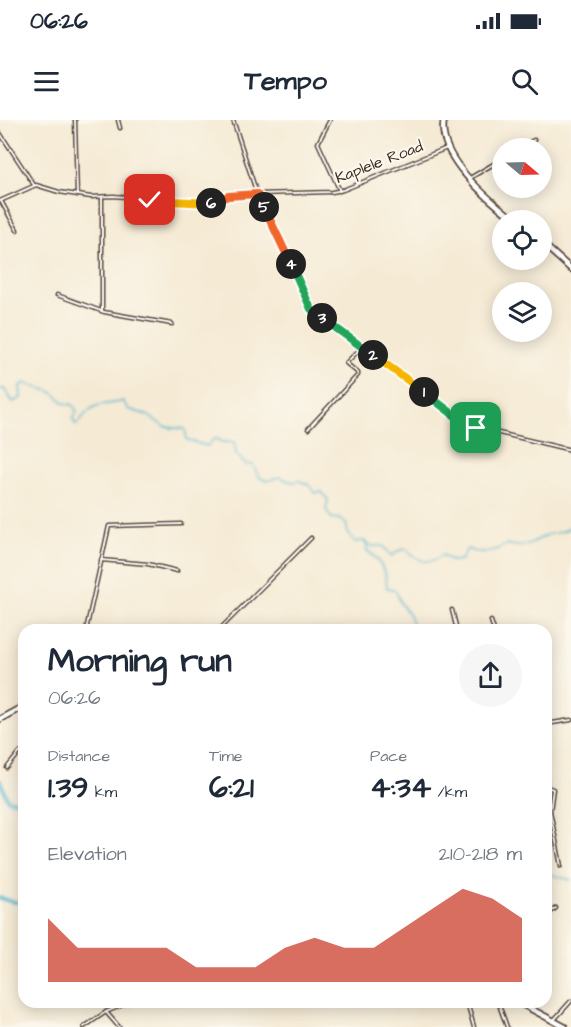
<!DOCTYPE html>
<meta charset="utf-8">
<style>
body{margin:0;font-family:"Architects Daughter",sans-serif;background:#f6f6f7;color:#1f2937;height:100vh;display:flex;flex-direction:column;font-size:22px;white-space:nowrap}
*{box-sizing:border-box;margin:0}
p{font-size:20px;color:#747a83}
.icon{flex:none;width:33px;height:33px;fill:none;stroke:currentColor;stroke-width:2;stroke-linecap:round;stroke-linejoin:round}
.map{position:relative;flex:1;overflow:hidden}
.side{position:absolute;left:18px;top:504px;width:534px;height:384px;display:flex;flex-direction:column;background:#fff;border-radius:18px;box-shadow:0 3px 15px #0003}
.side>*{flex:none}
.needle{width:39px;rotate:109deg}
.fabs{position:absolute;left:492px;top:18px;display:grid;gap:12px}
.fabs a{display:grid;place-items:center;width:60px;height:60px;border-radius:50%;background:#fff;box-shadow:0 3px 15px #0003;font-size:30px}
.pin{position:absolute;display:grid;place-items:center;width:51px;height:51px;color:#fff;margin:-26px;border-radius:12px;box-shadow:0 3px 9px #0006}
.km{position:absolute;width:30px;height:30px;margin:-15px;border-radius:50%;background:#222;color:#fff;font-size:16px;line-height:30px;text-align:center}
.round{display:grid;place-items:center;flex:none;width:63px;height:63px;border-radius:32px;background:#f6f6f7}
.summary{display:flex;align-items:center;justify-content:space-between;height:102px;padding:0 30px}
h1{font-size:33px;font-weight:700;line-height:45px}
.stats{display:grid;grid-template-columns:repeat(3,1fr);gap:9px;height:102px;padding:6px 30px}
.stats div{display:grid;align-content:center}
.stats b{font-size:30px;font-weight:700}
.stats small{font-size:16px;font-weight:400}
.stats p{font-size:16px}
.chart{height:168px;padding:12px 30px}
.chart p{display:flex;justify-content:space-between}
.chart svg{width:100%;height:108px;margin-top:6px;fill:#c8321e;opacity:.7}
.status{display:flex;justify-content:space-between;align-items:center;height:42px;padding:0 30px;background:#fff;direction:ltr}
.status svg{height:16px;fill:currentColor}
header{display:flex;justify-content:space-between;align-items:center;height:78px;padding:0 30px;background:#fff;font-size:27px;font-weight:700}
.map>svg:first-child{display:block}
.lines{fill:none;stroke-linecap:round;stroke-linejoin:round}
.stream{stroke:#4eb5cd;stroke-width:1.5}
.river{stroke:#4eb5cd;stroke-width:4}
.street-casing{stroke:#574739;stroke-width:5}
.secondary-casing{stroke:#574739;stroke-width:8}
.street{stroke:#fff;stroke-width:2}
.secondary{stroke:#fff;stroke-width:4.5}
.split-1-casing{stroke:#fff;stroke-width:12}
.split-2-casing{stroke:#fff;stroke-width:12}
.split-3-casing{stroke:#fff;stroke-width:12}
.split-4-casing{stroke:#fff;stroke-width:12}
.split-5-casing{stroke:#fff;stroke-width:12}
.split-6-casing{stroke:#fff;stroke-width:12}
.split-7-casing{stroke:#fff;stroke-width:12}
.split-1{stroke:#22a559;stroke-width:8}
.split-2{stroke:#f5b400;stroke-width:8}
.split-3{stroke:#22a559;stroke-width:8}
.split-4{stroke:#22a559;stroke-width:8}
.split-5{stroke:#f0652b;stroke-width:8}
.split-6{stroke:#f0652b;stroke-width:8}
.split-7{stroke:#f5b400;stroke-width:8}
.labels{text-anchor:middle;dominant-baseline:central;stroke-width:4.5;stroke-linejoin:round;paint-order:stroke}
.street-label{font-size:16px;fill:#3b2a1e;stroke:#fbf7ec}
</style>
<div class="status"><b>06:26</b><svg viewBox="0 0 49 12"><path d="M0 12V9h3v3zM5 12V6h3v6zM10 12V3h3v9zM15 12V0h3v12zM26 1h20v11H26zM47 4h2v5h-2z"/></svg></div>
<header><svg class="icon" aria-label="menu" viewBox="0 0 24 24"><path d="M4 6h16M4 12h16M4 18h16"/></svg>Tempo<svg class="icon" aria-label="search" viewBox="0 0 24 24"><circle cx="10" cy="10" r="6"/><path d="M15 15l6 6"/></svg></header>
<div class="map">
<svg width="571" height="907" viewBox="0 0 571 907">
<rect width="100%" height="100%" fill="#fbf7ec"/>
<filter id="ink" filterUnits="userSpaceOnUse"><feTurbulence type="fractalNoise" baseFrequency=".0167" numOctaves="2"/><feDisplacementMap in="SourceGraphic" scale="12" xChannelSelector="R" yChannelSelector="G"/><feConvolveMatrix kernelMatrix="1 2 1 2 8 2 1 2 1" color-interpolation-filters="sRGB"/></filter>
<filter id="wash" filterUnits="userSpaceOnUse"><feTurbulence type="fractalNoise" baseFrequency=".008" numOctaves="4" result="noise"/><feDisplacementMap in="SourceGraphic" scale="24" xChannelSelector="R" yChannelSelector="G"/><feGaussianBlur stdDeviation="1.35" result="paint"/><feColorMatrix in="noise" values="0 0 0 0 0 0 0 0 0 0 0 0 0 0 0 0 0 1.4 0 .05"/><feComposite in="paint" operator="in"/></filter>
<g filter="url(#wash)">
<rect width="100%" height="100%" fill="#f5ead4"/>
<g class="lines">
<g class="stream">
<path d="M0 269H4L13 282 21 278 20 266 26 263C43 273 48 264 64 283L73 285 77 292 73 299 76 305C82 300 84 294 90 290 98 282 113 285 123 281L128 289 147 295 165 307 185 309 187 320 207 326 215 318 223 322H234L236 334 245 344 253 345 259 357 267 361 279 357 292 362 300 361 309 365 315 373 322 372 328 380 326 389 331 398 339 399 346 403 348 413 355 422 364 421 371 426H383L392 436 398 431 406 429C418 440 428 447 442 435L453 441 461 440 467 429C480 435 495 432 507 424 523 430 532 422 545 416 554 411 564 415 571 405"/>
<path d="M364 421 367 426V431C380 437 386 454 387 468L396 471 401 484 408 493 415 510"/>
<path d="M546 753 571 760"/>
</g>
<g class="river">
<path d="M0 661 8 680 24 683"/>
<path d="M24 751V755"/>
<path d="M0 778 13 782H24"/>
</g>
</g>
</g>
<g filter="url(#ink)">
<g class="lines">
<defs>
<g id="street">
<path d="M75 0 77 75"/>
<path d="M118 0 120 8"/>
<path d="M233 0 257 74 313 190 469 306 571 330"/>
<path d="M330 0 318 23 340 71"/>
<path d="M0 13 34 65"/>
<path d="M519 28 534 20"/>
<path d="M470 58 502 39"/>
<path d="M0 81 36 65 59 72 91 77 113 76 206 83 231 76 257 74 332 72 343 70 447 28"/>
<path d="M1 81 17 110"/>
<path d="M57 175 104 192 172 204"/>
<path d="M102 191V77"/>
<path d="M308 309 358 255V253L346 243 362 227"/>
<path d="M101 440 148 444 177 451"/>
<path d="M452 490 457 510"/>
<path d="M491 501 494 510"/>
<path d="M86 510 109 406 181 404"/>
<path d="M219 510 311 418"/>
<path d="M546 604 571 600"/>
<path d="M546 646 547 667 553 669 550 691 561 746"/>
<path d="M7 648 20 632 24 631"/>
<path d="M546 796 556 788"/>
<path d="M467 882 474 907"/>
<path d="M498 882 507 907"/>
<path d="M106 892 119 907"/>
<path d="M553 901 571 881"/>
<path d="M84 907 106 892 130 882"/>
</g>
<g id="secondary">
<path d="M444 0C436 36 489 80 515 100"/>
<path d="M542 123 571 149"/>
<path d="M0 599 24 586"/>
<path d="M518 882 565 907"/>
</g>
</defs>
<use href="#street" class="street-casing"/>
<use href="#secondary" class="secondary-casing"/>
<use href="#street" class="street"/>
<use href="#secondary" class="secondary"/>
</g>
</g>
<g class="lines" filter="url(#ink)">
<defs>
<path id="split-1" d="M424 272 467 305 476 308"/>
<path id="split-2" d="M373 235 424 272"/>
<path id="split-3" d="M322 198 373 235"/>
<path id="split-4" d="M291 144 311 189 322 198"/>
<path id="split-5" d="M264 87 291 144"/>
<path id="split-6" d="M211 83 228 76 257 74 264 87"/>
<path id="split-7" d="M150 80 211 83"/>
</defs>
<use href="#split-1" class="split-1-casing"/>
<use href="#split-2" class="split-2-casing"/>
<use href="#split-3" class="split-3-casing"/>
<use href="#split-4" class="split-4-casing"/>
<use href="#split-5" class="split-5-casing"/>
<use href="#split-6" class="split-6-casing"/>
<use href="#split-7" class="split-7-casing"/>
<use href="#split-1" class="split-1"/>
<use href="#split-2" class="split-2"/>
<use href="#split-3" class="split-3"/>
<use href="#split-4" class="split-4"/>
<use href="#split-5" class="split-5"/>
<use href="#split-6" class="split-6"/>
<use href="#split-7" class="split-7"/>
</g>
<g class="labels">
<g class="street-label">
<text transform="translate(379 42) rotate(-21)">Kaplele Road</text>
</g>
</g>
</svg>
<div class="fabs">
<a><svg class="needle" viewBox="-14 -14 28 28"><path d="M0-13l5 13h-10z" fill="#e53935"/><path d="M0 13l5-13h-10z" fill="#747a83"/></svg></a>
<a><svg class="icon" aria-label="locate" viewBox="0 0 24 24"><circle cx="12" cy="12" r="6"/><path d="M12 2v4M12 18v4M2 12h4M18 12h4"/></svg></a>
<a><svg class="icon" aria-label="layers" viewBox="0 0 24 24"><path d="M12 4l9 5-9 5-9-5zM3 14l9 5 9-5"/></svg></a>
</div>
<div class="pin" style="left:476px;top:308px;background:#1e9e55"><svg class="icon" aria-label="arrive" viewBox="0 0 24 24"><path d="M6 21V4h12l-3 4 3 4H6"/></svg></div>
<div class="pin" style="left:150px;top:80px;background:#d93025"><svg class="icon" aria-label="check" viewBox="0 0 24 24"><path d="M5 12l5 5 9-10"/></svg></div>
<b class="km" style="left:424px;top:272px">1</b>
<b class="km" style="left:373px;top:235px">2</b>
<b class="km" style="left:322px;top:198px">3</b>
<b class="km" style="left:291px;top:144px">4</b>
<b class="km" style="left:264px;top:87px">5</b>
<b class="km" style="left:211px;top:83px">6</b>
<section class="side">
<div class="summary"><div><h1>Morning run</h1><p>06:26</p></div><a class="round"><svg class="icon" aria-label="share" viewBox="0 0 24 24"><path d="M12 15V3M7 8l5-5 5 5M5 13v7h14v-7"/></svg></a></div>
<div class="stats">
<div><p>Distance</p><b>1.39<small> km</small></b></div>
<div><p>Time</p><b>6:21</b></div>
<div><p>Pace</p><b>4:34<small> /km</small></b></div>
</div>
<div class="chart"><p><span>Elevation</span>210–218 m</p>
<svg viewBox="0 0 160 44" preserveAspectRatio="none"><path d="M0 44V18L10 30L20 30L30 30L40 30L50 38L60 38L70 38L80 30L90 26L100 30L110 30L120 22L130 14L140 6L150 10L160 18V44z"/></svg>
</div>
</section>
</div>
